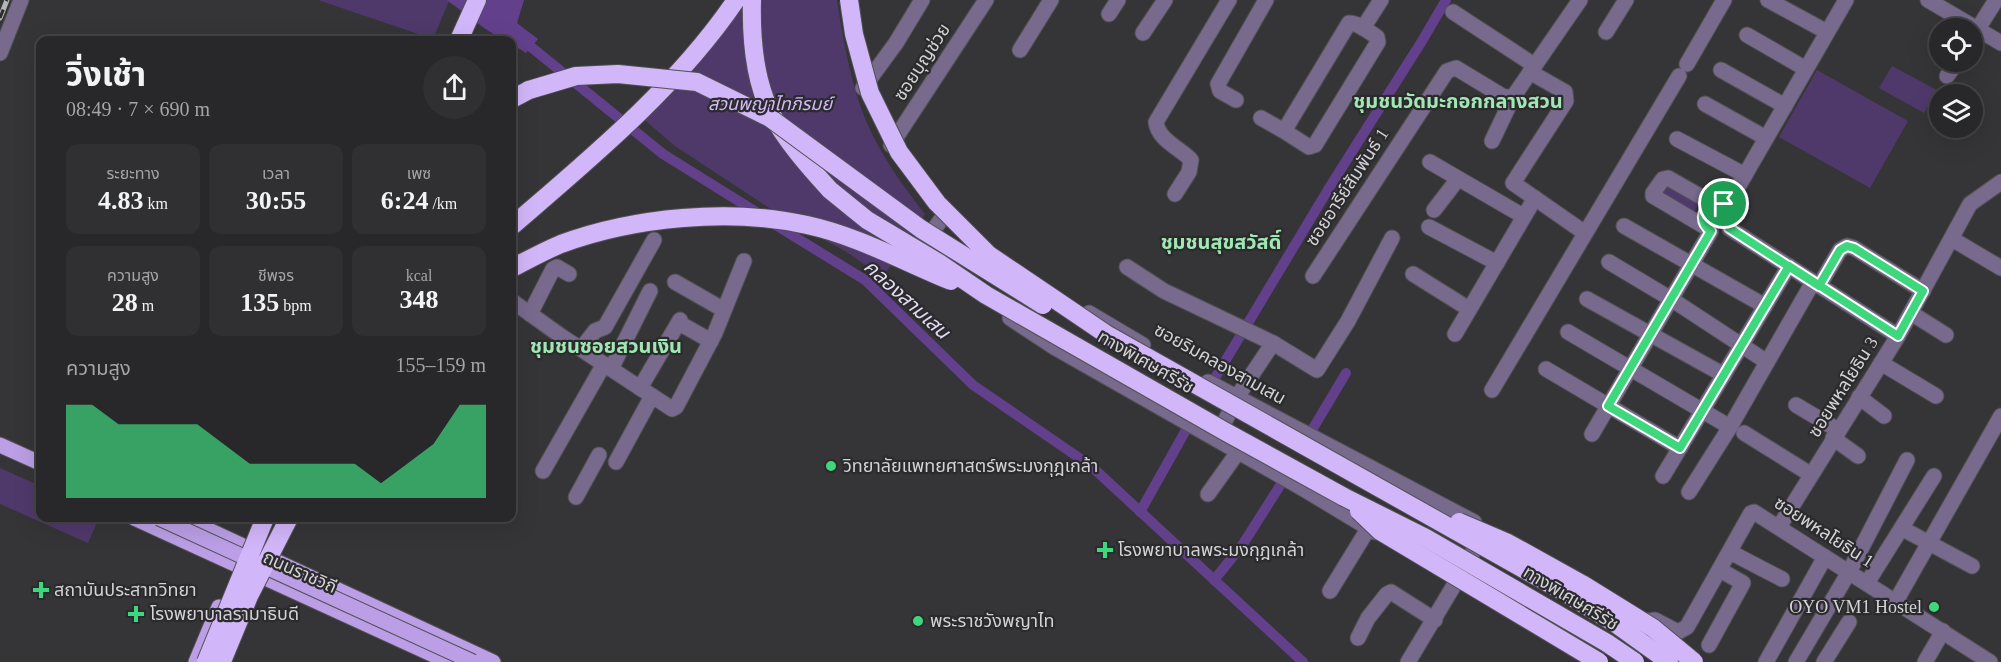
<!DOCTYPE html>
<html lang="th">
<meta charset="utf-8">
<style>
body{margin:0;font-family:"Times New Roman","Noto Sans Thai",serif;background:#302f31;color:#f1f3f6;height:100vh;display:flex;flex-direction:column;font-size:22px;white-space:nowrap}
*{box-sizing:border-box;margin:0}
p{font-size:20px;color:#a5a5a8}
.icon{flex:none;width:33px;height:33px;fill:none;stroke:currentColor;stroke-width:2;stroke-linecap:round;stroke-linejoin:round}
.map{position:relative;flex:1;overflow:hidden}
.sheet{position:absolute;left:36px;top:36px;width:480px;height:486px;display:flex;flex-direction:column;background:#282729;border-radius:12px;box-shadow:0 6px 24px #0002,0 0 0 2px #444446}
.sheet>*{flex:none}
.tools{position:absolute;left:1929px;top:18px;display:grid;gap:12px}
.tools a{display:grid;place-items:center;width:54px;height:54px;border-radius:50%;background:#282729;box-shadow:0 6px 24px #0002,0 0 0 2px #444446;font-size:30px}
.pin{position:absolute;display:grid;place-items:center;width:51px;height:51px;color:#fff;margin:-26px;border:3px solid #fff;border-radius:50%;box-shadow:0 2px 6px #0007}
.round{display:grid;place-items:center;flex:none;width:63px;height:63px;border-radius:32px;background:#302f31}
.overview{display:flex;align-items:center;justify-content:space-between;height:102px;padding:0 30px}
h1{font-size:33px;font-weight:700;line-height:45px}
.stats{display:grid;grid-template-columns:repeat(3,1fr);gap:9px;height:102px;padding:6px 30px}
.stats div{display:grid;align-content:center;border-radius:12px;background:#302f31;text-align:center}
.stats b{font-size:26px;font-weight:700}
.stats small{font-size:16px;font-weight:400}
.stats p{font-size:16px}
.chart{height:168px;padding:12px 30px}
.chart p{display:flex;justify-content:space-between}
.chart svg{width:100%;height:108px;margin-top:6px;fill:#3ed77d;opacity:.7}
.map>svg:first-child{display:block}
.green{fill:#4f396b}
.water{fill:#63408c}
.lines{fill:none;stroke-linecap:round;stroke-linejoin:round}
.canal{stroke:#63408c;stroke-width:10}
.minor-casing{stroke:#515053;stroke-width:17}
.major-casing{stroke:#515053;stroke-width:17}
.highway-casing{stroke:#515053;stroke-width:20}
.minor{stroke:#786a8d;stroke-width:15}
.major{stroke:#bb9ee5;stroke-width:15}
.highway{stroke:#d2b6fa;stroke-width:18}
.rail-casing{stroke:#b5b4b6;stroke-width:5}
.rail{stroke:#2b2a2d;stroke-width:3;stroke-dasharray:9;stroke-linecap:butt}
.major-bridge-casing{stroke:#515053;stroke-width:17;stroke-linecap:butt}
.highway-bridge-casing{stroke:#515053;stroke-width:20;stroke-linecap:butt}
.major-bridge{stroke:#bb9ee5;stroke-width:15}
.highway-bridge{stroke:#d2b6fa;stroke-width:18}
.route-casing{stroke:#fff;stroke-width:12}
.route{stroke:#3ed77d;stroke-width:8}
.poi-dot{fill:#3ed77d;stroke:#2b2a2d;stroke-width:2}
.labels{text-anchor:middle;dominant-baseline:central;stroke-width:4.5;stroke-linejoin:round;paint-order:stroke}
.street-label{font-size:18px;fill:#d3d2d4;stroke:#2b2a2d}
.park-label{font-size:18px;font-style:italic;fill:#d1b8f7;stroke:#2b2a2d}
.poi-label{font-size:18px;fill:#d3d2d4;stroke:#2b2a2d;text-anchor:start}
.neighbourhood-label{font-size:20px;font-weight:bold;fill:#a0e7b4;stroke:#2b2a2d}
.water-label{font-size:20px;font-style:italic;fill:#e4dcf2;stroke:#2b2a2d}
</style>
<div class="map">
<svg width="2001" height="662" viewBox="0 0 2001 662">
<rect width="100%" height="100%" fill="#353437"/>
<g class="green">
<path d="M318 0H446L449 1 433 39Z"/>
<path d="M736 0H837C842 33 848 67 858 99 871 141 898 180 925 214L883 277 845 251 783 217 675 146 640 116Z"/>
<path d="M1892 66 1937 90 1924 113 1879 88Z"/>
<path d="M1817 70 1908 121 1870 188 1779 137Z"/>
<path d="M1662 176 1702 199 1694 212 1654 189Z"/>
<path d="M0 468 40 486V518H99L88 543 0 504Z"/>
</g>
<path class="water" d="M446 0H524L517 23 538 39 526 53 512 44V40C493 40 463 10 446 0Z"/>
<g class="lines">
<g class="canal">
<path d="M520 38 663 154 761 215"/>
<path d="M774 224 865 280 973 385 1091 466 1303 662"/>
<path d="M1215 378 1329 188 1422 41 1446 0"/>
<path d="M1312 430 1346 373"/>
<path d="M1140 512 1186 430"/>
<path d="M1214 580 1243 544 1281 484"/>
</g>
<defs>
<g id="minor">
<path d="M1768 0 1827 32"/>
<path d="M1928 0 2001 43"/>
<path d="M1453 12 1534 65"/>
<path d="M1109 14 1118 0"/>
<path d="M1363 28 1381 0"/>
<path d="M1606 32 1626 0"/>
<path d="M1143 33 1165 0"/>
<path d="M1747 35 1806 69"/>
<path d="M1972 38 1996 0"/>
<path d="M1020 50 1051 0"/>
<path d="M0 53 21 0"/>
<path d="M1687 64 1724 0"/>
<path d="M1721 70 1785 106"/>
<path d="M1530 72 1565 92 1566 101 1513 183 1585 233"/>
<path d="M1947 76 1957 62"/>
<path d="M863 88 896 43 922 0"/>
<path d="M1236 100 1220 91 1218 84 1266 0"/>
<path d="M1705 104 1766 138"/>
<path d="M1261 118 1284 131 1349 23C1359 23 1369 32 1377 37L1378 42 1315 145 1309 147 1284 131"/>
<path d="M1677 139 1745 175"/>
<path d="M1492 141 1513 97"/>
<path d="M891 145 986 0"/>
<path d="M1430 162 1523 216"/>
<path d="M1175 194 1189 172 1191 160C1180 148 1158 140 1156 122L1229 0"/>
<path d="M1727 206 1846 0"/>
<path d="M1434 210 1458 179"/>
<path d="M1624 226 1765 306"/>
<path d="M1429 227 1497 263"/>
<path d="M1707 228 1653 196V193L1663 179 1668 178 1712 203"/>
<path d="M1729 228 1898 336"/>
<path d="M1952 239 2001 268"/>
<path d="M912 260 945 214"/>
<path d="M1609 262 1671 299 1767 362"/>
<path d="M1127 267 1164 291 1273 343"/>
<path d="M1413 274 1469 309"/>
<path d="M1313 276 1447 71 1456 68 1504 97H1513L1580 0"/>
<path d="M675 282 724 310"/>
<path d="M1819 286 1840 250 1847 246 1854 248 1923 291"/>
<path d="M1587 299 1724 375"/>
<path d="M512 301 561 336 672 409 676 407 715 333 744 261"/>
<path d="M1089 313 1143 345"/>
<path d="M1911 313 1946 335"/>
<path d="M530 314 553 269 557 267 569 274"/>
<path d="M1010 318 1054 347 1302 488 1375 532"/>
<path d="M679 323 711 341"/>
<path d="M1568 332 1730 427"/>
<path d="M1455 334 1535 198"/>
<path d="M581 349 595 331 605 327 654 240"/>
<path d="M1881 363 1936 396"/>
<path d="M611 369 650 291"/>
<path d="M1546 369 1680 448"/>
<path d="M1208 382 1474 522"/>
<path d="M640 388 680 320"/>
<path d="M1492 390 1679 76"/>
<path d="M1859 397 1884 416"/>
<path d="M1796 405 1838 430"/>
<path d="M1744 433 1810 474"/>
<path d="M1592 434 1711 231"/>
<path d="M1833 438 1858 456"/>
<path d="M1216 439 1237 397 1273 343 1317 370 1348 321 1392 238"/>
<path d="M616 462 652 396"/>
<path d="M543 471 604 364"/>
<path d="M1663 476 1789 266"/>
<path d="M1689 492 1730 427 1813 282"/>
<path d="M1208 494 1238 452"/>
<path d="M576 497 599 455"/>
<path d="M1779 527 1898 336 1970 204 2001 182"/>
<path d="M1903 529 1972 566"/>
<path d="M1730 552 1782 579"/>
<path d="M1867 583 1934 476"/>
<path d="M1330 591 1368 529"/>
<path d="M1896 601 2001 416"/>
<path d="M1649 621 1655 620 1678 632 1687 627 1751 513 1754 512 1990 662"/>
<path d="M1358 638 1368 618 1387 594 1391 592 1435 620"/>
<path d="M1709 645 1743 583 1720 570"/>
<path d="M1408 662 1456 582 1483 534"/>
<path d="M1766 662 1825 557"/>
<path d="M1796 662 1849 572 1907 460"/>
<path d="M1824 662 1849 622"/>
<path d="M1925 662 1943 631"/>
</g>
<g id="major">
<path d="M0 445 40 463"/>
<path d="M134 518 449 662"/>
<path d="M183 518 493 662"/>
<path d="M196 662 219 607"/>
</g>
<g id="highway">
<path d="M752 0C751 37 754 79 771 113 786 141 809 167 830 190"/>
<path d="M459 40 477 0"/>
<path d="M512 99 529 90"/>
<path d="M512 226C591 158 677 87 736 0"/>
</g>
</defs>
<use href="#minor" class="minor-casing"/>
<use href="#major" class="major-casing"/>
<use href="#highway" class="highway-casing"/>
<use href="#minor" class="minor"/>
<use href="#major" class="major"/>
<use href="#highway" class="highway"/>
<defs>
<path id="rail" d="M0 18 7 0"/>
</defs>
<use href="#rail" class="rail-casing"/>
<use href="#rail" class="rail"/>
<defs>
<path id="major-bridge" d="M159 518 473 662"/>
<g id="highway-bridge">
<path d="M849 0 854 34 870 93 899 152 937 203 989 255 1106 334 1559 589 1616 624 1669 662"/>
<path d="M529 90 576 76 618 74 697 82 770 118 921 229 1043 305"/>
<path d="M830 190 867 220 939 263 986 295 1226 432 1344 497 1426 538 1607 643 1635 662"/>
<path d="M512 268C528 260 544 251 561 244 634 217 731 208 807 225 858 236 904 262 951 281"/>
<path d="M1359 511 1380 531 1599 662"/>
<path d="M1459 522 1508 543 1582 584 1653 628 1694 662"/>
<path d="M223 659 249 596 289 518"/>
<path d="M206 662 265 518"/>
</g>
</defs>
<use href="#major-bridge" class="major-bridge-casing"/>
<use href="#highway-bridge" class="highway-bridge-casing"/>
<use href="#major-bridge" class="major-bridge"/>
<use href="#highway-bridge" class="highway-bridge"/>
</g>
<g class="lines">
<defs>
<path id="route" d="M1724 204 1712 203C1700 211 1700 223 1711 231L1608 406 1680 448 1789 266 1898 336 1923 291 1854 248 1847 246 1840 250 1819 286 1729 228 1731 224 1732 214 1724 204"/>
</defs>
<use href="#route" class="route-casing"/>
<use href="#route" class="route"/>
</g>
<g class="poi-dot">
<circle cx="831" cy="466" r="6"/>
<path d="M1102 541h6v6h6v6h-6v6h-6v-6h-6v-6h6z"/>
<path d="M38 581h6v6h6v6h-6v6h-6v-6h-6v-6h6z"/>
<circle cx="1934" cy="607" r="6"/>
<path d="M133 605h6v6h6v6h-6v6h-6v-6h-6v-6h6z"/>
<circle cx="918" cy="621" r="6"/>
</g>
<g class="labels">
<g class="street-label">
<text transform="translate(922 62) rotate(-57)">ซอยบุญช่วย</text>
<text transform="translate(1347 187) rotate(-57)">ซอยอารีย์สัมพันธ์ 1</text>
<text transform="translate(1146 362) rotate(30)">ทางพิเศษศรีรัช</text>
<text transform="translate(1220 364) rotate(29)">ซอยริมคลองสามเสน</text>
<text transform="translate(1843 387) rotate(-58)">ซอยพหลโยธิน 3</text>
<text transform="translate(1824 532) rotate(33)">ซอยพหลโยธิน 1</text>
<text transform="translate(300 572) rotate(24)">ถนนราชวิถี</text>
<text transform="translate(1571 598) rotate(31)">ทางพิเศษศรีรัช</text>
</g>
<g class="park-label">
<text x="770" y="104">สวนพญาไทภิรมย์</text>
</g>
<g class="poi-label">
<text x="843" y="466">วิทยาลัยแพทยศาสตร์พระมงกุฎเกล้า</text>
<text x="1118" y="550">โรงพยาบาลพระมงกุฎเกล้า</text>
<text x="54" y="590">สถาบันประสาทวิทยา</text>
<text x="1922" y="607" text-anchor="end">OYO VM1 Hostel</text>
<text x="150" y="614">โรงพยาบาลรามาธิบดี</text>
<text x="930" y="621">พระราชวังพญาไท</text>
</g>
<g class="neighbourhood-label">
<text x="1458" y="101">ชุมชนวัดมะกอกกลางสวน</text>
<text x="1221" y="242">ชุมชนสุขสวัสดิ์</text>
<text x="606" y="346">ชุมชนซอยสวนเงิน</text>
</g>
<g class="water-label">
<text transform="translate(907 299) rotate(42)">คลองสามเสน</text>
</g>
</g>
</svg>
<div class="tools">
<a><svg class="icon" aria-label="locate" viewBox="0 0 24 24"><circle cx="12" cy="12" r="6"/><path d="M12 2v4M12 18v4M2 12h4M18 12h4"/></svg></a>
<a><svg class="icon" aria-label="layers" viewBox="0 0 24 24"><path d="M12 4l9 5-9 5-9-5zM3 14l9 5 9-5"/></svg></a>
</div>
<div class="pin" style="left:1724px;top:204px;background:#1e9e55"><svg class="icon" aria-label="arrive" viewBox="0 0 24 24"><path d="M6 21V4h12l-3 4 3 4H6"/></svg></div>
<section class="sheet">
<div class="overview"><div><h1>วิ่งเช้า</h1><p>08:49 · 7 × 690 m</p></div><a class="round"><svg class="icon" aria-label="share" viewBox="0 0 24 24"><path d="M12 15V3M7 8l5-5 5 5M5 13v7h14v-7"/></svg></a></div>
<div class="stats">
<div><p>ระยะทาง</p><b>4.83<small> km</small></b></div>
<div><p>เวลา</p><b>30:55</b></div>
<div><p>เพซ</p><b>6:24<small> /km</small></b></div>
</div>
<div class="stats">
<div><p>ความสูง</p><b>28<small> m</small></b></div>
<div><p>ชีพจร</p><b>135<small> bpm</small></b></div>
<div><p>kcal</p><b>348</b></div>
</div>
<div class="chart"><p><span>ความสูง</span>155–159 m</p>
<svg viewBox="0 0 160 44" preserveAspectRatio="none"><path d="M0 44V6L10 6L20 14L30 14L40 14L50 14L60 22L70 30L80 30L90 30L100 30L110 30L120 38L130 30L140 22L150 6L160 6V44z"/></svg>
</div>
</section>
</div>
